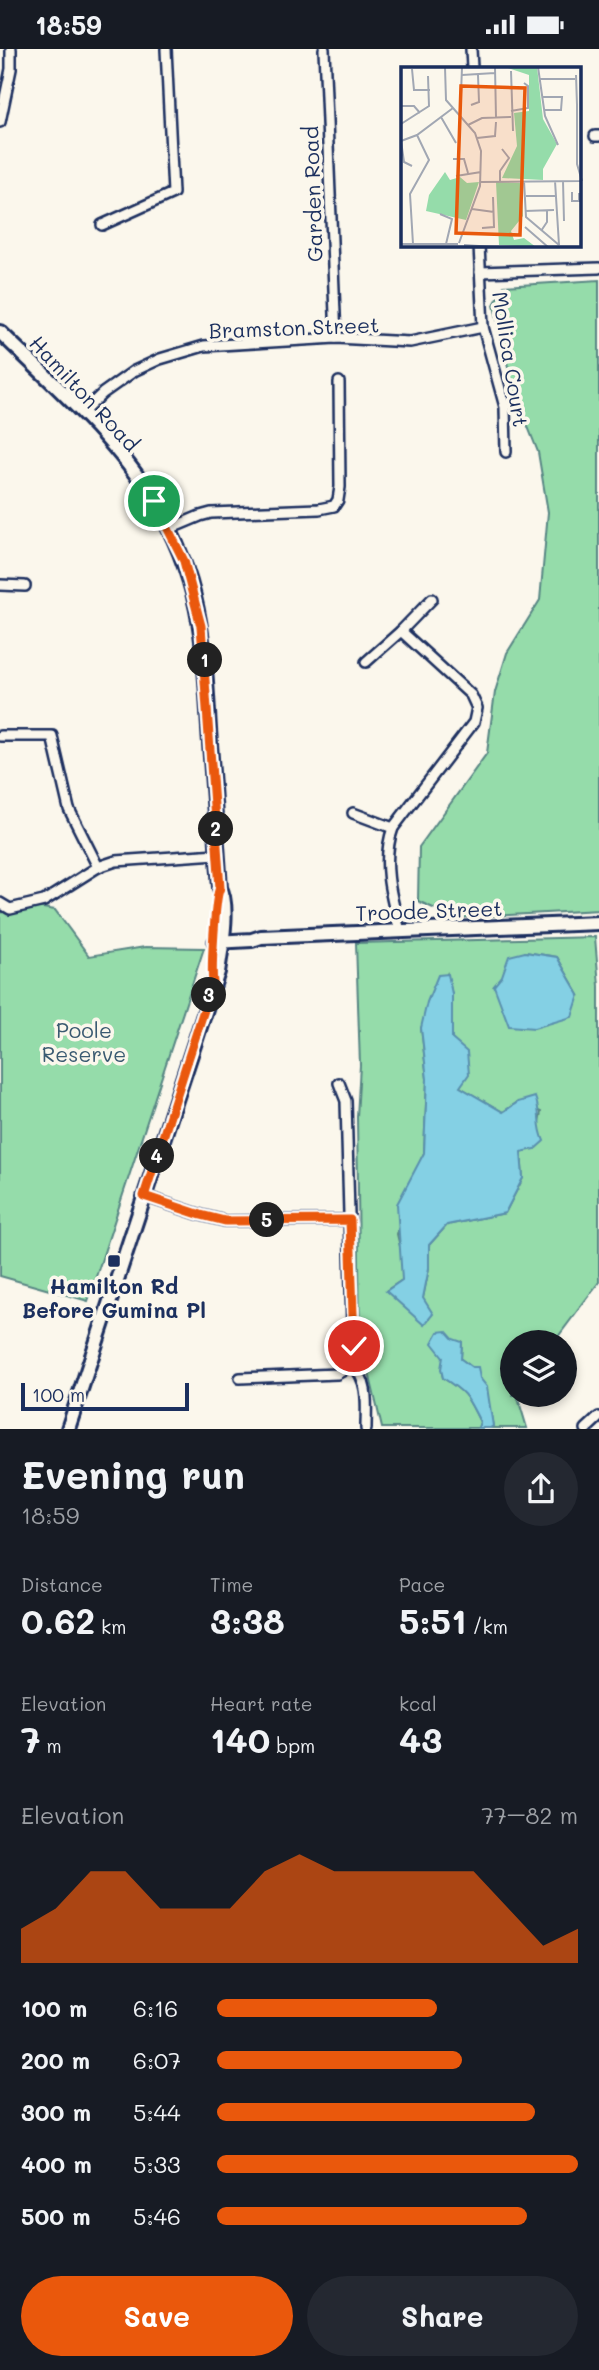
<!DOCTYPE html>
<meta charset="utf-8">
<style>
body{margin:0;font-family:Mali,sans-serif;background:#242831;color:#f1f3f6;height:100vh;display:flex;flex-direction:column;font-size:26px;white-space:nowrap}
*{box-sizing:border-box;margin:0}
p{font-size:23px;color:#9ea1a6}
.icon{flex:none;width:38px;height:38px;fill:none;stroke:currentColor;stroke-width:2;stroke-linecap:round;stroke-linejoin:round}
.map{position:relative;height:1380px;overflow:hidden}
.details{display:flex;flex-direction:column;background:#171b24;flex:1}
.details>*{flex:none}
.buttons{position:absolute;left:500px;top:1281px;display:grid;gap:14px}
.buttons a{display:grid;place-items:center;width:77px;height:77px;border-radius:50%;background:#171b24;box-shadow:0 4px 10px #0003;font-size:35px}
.scale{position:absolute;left:21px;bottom:18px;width:168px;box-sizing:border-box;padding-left:7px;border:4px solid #1b2f5e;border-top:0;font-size:19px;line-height:24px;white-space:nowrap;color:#1b2f5e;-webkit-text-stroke:5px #fbf7ec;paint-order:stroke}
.pin{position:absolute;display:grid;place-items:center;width:60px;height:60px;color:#fff;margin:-30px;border:4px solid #fff;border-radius:50%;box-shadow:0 2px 7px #0007}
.km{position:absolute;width:35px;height:35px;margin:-18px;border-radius:50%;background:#222;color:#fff;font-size:19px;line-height:35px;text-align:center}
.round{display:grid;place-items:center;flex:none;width:74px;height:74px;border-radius:37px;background:#242831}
.headline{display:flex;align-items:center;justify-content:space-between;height:119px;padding:0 21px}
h1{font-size:38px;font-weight:800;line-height:52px}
.stats{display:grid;grid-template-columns:repeat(3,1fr);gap:10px;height:119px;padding:7px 21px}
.stats div{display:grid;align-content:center}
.stats b{font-size:35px;font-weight:800}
.stats small{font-size:19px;font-weight:400}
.stats p{font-size:19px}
.chart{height:196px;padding:14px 21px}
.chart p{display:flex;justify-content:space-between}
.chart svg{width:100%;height:126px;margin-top:7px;fill:#ea580c;opacity:.7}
.primary-button{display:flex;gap:14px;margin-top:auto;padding:14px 21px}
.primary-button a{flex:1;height:80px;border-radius:42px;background:#ea580c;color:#fff;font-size:28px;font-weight:800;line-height:80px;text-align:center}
.primary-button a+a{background:#242831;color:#f1f3f6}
ul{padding:0 21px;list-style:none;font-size:23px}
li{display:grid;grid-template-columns:112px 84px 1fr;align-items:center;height:52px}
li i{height:18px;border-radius:9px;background:#ea580c}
.status{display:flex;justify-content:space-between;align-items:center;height:49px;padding:0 35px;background:#171b24;direction:ltr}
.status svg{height:19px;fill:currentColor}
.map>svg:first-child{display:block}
.green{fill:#95dcaa;stroke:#588684;stroke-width:2;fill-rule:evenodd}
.water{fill:#84d0e4;stroke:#5a90ae;stroke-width:2}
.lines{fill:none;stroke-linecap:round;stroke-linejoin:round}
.street-casing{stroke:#1b2f5e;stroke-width:14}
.secondary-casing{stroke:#1b2f5e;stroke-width:18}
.street{stroke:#fbf7ec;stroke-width:9}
.secondary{stroke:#fbf7ec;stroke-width:12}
.route-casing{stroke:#fff;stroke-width:14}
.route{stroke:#ea580c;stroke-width:9}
.poi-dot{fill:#1b2f5e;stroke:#fbf7ec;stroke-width:2.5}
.labels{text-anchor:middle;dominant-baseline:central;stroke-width:7;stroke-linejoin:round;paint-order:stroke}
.street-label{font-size:21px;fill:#1b2f5e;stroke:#fbf7ec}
.park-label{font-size:21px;fill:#3a5a71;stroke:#fbf7ec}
.poi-label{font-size:21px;font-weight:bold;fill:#1b2f5e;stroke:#fbf7ec}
.inset-road{fill:none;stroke:#a1a7b3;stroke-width:2}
.view{fill:#e8590c;fill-opacity:0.15;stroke:#e8590c;stroke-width:3.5}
.inset-edge{fill:none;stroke:#1b2f5e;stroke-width:3.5}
</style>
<div class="status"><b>18:59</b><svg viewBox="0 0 49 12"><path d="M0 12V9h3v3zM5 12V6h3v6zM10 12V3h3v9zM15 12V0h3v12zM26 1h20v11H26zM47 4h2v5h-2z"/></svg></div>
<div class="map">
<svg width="599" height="1380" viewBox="0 0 599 1380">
<rect width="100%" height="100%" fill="#fbf7ec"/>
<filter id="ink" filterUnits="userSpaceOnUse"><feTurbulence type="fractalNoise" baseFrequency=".0143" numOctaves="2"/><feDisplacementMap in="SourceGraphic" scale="14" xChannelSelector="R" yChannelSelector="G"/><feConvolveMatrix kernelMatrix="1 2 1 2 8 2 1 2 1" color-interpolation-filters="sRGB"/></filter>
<g filter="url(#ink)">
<g class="green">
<path d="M599 231V861L455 869 418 852 419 798 487 704 495 643 507 604 540 551 548 463 538 403 513 340 494 256 504 237Z"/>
<path d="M24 856 55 861 89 907 145 898 204 899 88 1252 0 1227V864Z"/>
<path d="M595 888 599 937V1233L554 1293H513V1346H517L527 1379H490L493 1377C487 1349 487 1327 461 1310L462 1293C448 1304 438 1310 443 1329 468 1345 467 1348 480 1373L478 1379H382L360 1285 357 1068 360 1016 356 894ZM525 903 557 908 579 946 494 937ZM447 925 452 945V990L460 1038 503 1063 518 1053 541 1063 538 1078 521 1103 523 1129 505 1164 447 1176 429 1196V1219L423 1249 387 1241 402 1231V1206L397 1185 414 1125 424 1104 427 1030 421 979Z"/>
</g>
<g class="water">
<path d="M525 903 557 908 579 946 572 968 534 979 509 977 494 937 502 927 509 907Z"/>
<path d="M448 925 452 945V990L467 1003 469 1025 460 1038 503 1063 518 1053 535 1048C542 1066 536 1074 544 1092L535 1100 521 1103 523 1129 505 1164 447 1176 429 1196V1219L423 1249 433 1265 424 1276 386 1242 402 1231 397 1155 424 1104 427 1030 421 979 427 953 438 926Z"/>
<path d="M446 1282 453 1290 462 1293 461 1310 472 1318H478L480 1329 487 1338 493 1377 490 1379H478L480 1373C467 1348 468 1345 443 1329L441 1320 443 1308 432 1294 438 1283Z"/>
</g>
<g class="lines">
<defs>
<g id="street">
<path d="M324 0 336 289"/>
<path d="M471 0 472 19"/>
<path d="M0 73 11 20V0"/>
<path d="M595 87H599"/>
<path d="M102 176 173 144 166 0"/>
<path d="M479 196 483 278 505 358 506 403"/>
<path d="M480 223 599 219"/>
<path d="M82 364 103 344 134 322 160 310 204 297 336 289 410 293 483 278"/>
<path d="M169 480 200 467 211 464 319 460 334 457 338 451 340 438 339 333"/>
<path d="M0 536 25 537"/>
<path d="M366 613 401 582 432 550"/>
<path d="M0 687H52L69 760 98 818"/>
<path d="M353 764 393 779"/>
<path d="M0 854 10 860 44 852 98 818 116 812 217 805"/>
<path d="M400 882C391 848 381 812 393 779L474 673 477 659 471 646 401 582"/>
<path d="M144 1147 201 1166 225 1172 350 1171"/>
<path d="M353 1316C370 1334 366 1357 366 1380"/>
<path d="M240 1329 337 1325 353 1316 346 1052 339 1034"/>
<path d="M586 1380 599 1368"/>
</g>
<g id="secondary">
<path d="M0 283C53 335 114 387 153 451 201 528 204 593 209 680 213 733 216 786 220 839 230 857 221 902 218 923L68 1380"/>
<path d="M215 893 252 891 261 888 599 874"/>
</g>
</defs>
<use href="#street" class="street-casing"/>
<use href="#secondary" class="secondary-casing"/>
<use href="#street" class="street"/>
<use href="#secondary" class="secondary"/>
</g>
</g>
<g class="lines" filter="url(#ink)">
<defs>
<path id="route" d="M154 452 184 512 201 577 220 839C215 847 211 921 213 933L144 1147 201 1166 225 1172 350 1171 354 1297"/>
</defs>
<use href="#route" class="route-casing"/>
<use href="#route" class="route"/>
</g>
<rect class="poi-dot" x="107" y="1205" width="14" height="14" rx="3.5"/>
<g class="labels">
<g class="street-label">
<text transform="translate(312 145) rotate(-92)">Garden Road</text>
<text transform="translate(294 278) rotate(-2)">Bramston Street</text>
<text transform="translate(511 310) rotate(81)">Mollica Court</text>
<text transform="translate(85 344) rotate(47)">Hamilton Road</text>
<text transform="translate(429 861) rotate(-2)">Troode Street</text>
</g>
<g class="park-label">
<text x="84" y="980">Poole<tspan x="84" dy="24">Reserve</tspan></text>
</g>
<g class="poi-label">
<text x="114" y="1236">Hamilton Rd<tspan x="114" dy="24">Before Gumina Pl</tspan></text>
</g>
</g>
<g transform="translate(401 18)">
<rect width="180" height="180" fill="#fbf7ec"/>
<path d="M104 0H136L142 52 156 77 142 102V113L101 111 116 79 113 46 128 44V8ZM44 105 49 113 59 110 66 116 78 115 65 153 25 144 28 128ZM95 115 120 116 122 149 110 164 113 173 123 171 135 180 98 178Z" fill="#95dcaa"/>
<path class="inset-road" d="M44 0 45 33 74 66 80 84 79 119 58 176M94 0 95 51M137 0 144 49 157 78M11 2 13 23H29M110 4 112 64M61 8 94 6M175 8 176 38M138 12H174M60 27 61 0M142 30H161L160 43H144M176 37V97L181 114M70 38 78 35 77 8M0 39H13L19 46M110 44 127 41V19L123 16M40 50 55 76M0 57 28 39 27 9M67 58 81 51 110 50M76 71 94 69 95 55M0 74 16 68 52 41M0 74 3 95 11 99M52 92H63L67 106M55 109 80 105M99 114V104L108 91 101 82M123 114 125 150 158 178M154 114 158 178M162 114 163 154M80 115 180 114M171 125V134H178V126M125 129H154M71 142 93 145M124 144 153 143M39 147 51 152 45 177M124 160 147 180M81 161 93 160 92 130M140 164 146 155V144M0 177H57M12 177 9 127 28 93 16 68M63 178 93 180"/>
<path class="view" d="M60 19 124 21 119 168 55 166Z"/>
<rect width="180" height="180" class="inset-edge"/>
</g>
</svg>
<div class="buttons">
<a><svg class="icon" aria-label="layers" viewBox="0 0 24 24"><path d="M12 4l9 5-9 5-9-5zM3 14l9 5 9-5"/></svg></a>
</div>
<div class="scale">100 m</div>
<div class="pin" style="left:154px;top:452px;background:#1e9e55"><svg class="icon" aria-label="arrive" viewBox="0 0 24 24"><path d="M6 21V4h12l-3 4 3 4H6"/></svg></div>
<div class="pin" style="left:354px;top:1297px;background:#d93025"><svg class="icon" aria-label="check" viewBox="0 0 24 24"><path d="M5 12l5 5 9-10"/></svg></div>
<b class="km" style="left:205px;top:611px">1</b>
<b class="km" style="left:216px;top:780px">2</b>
<b class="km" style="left:209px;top:946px">3</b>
<b class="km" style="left:157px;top:1107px">4</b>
<b class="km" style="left:267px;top:1171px">5</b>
</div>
<section class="details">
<div class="headline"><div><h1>Evening run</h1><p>18:59</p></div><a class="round"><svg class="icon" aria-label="share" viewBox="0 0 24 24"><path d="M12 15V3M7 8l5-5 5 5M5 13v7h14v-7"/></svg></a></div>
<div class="stats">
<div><p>Distance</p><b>0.62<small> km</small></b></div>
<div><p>Time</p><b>3:38</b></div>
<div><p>Pace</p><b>5:51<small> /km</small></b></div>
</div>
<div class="stats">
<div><p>Elevation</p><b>7<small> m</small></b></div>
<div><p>Heart rate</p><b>140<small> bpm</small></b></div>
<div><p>kcal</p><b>43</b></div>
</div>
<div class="chart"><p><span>Elevation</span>77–82 m</p>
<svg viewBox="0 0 160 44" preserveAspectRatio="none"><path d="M0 44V32L10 25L20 12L30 12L40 25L50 25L60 25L70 12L80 6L90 12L100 12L110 12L120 12L130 12L140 25L150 38L160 32V44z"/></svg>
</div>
<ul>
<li><b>100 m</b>6:16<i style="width:61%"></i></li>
<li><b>200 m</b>6:07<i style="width:68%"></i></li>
<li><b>300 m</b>5:44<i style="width:88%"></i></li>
<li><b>400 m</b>5:33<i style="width:100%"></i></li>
<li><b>500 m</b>5:46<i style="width:86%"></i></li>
</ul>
<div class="primary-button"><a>Save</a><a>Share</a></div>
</section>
